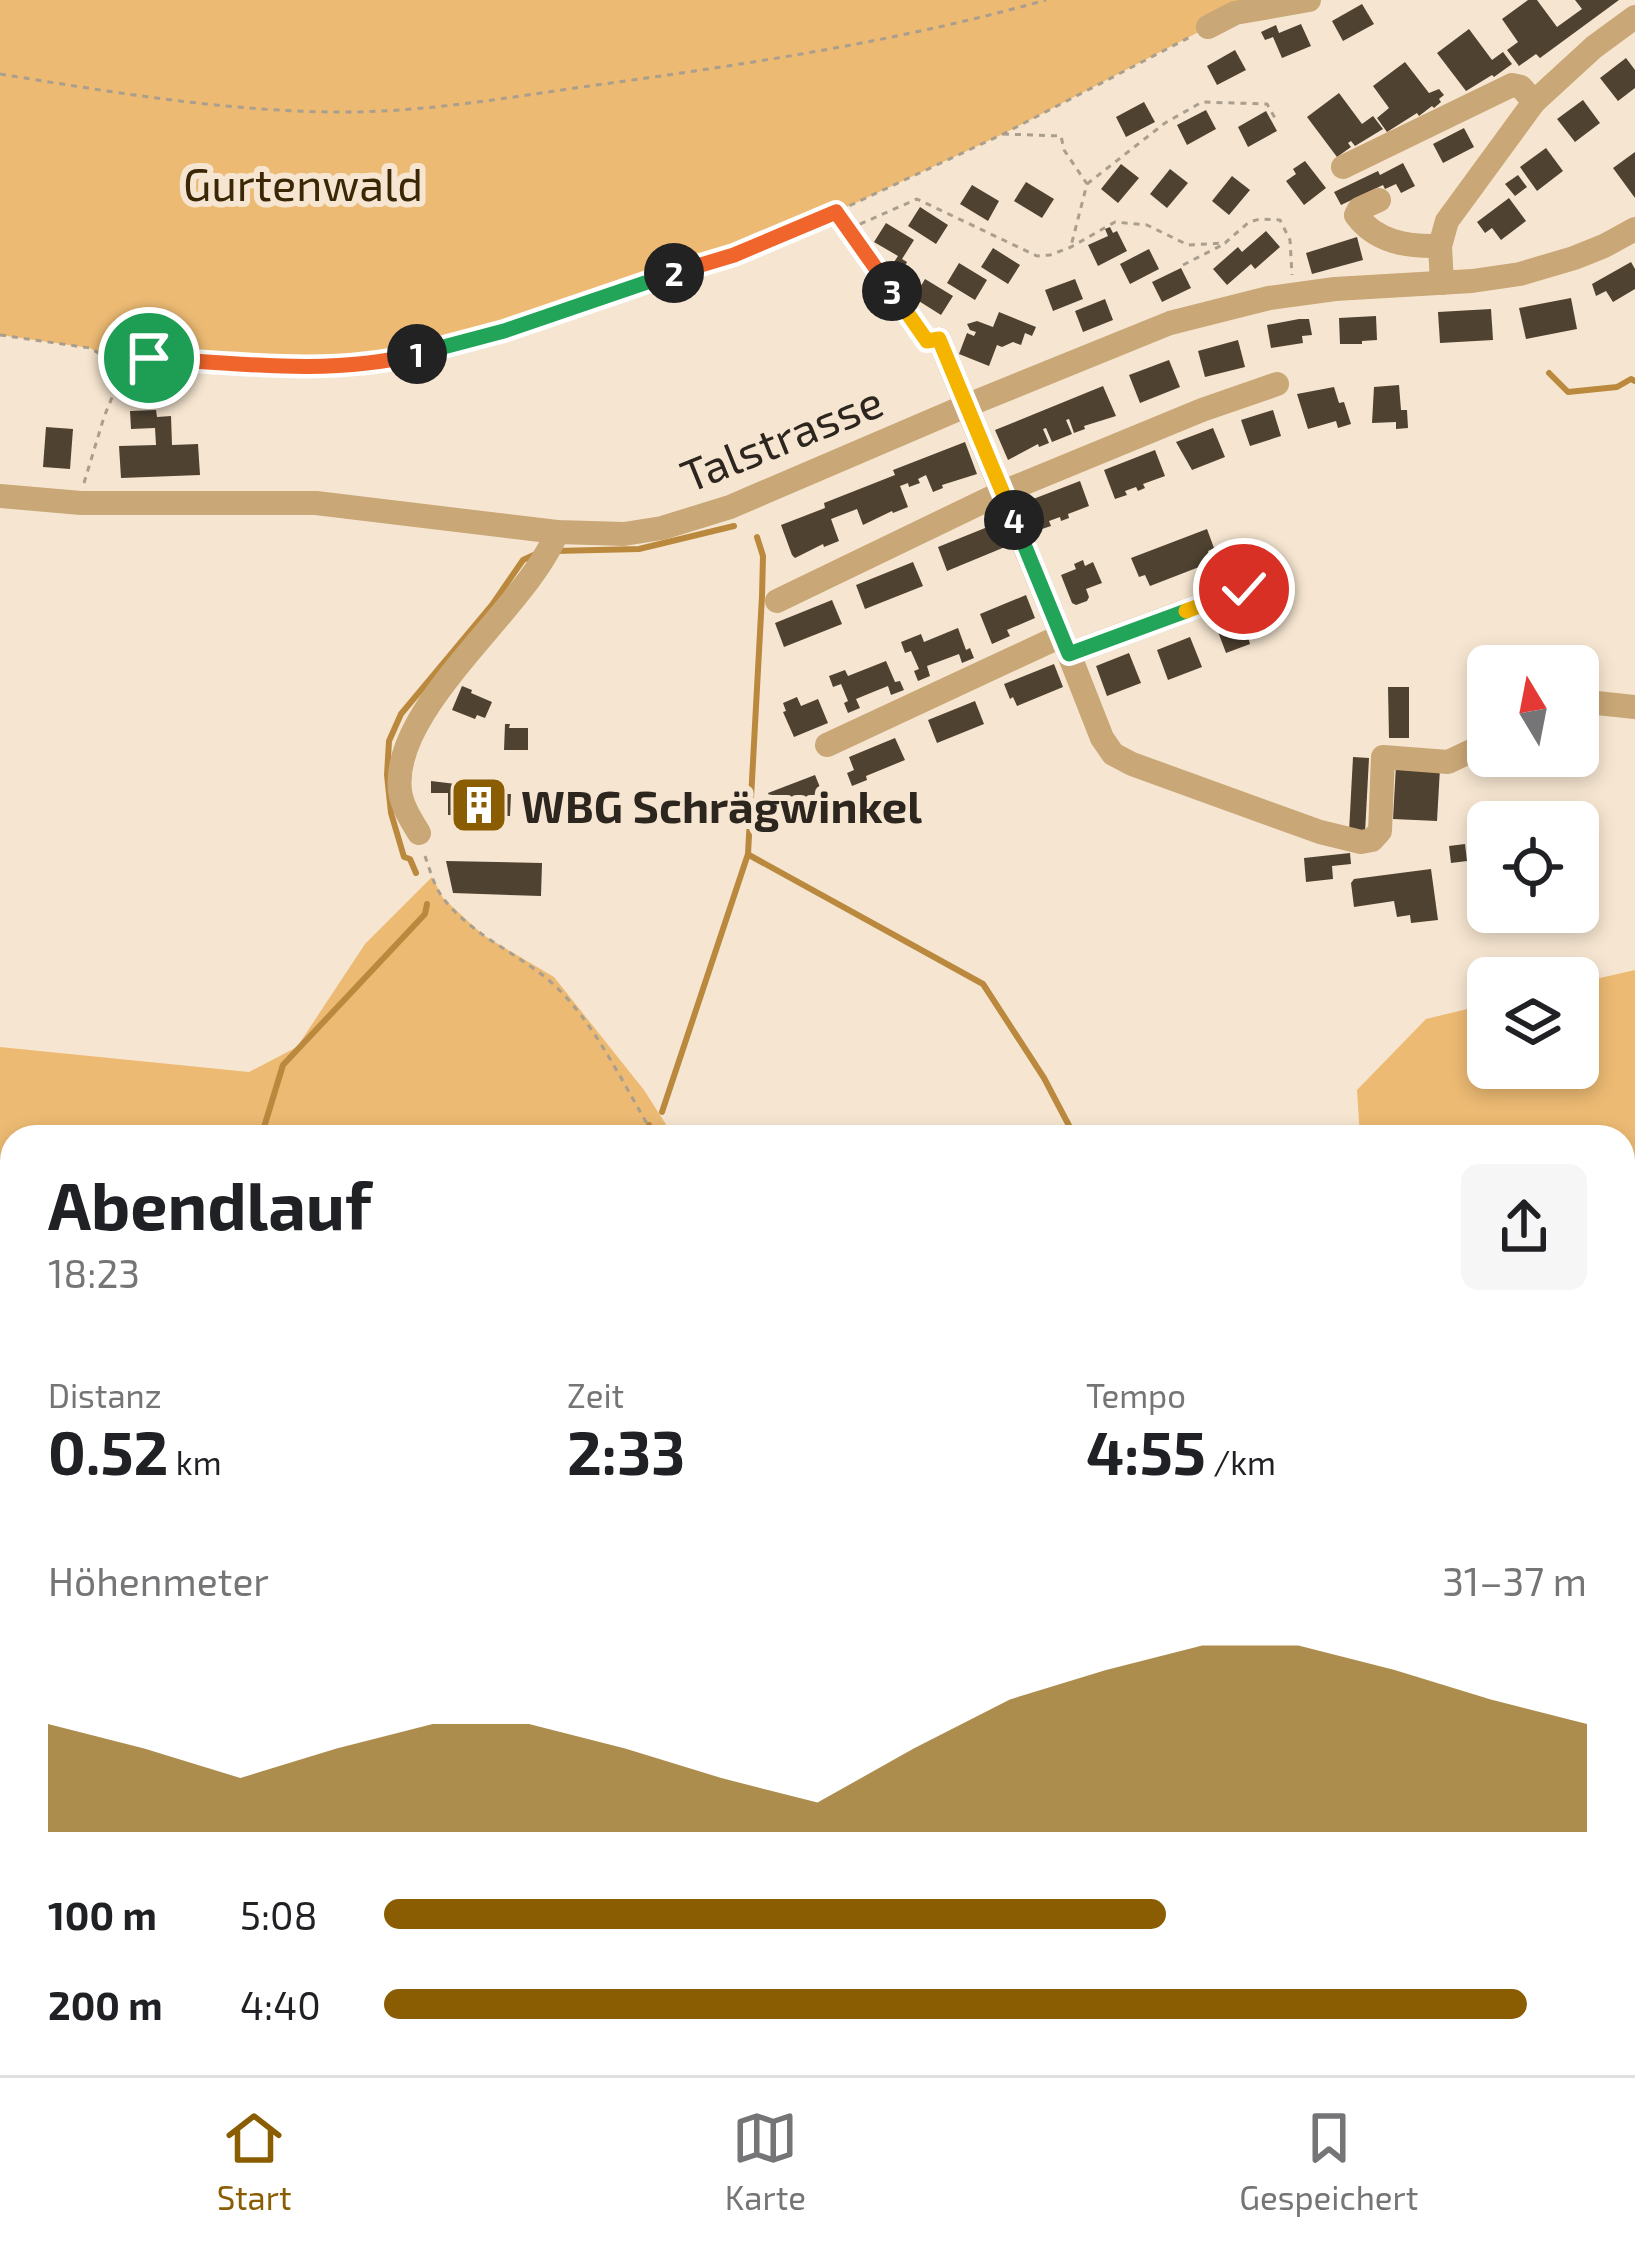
<!DOCTYPE html>
<html lang="de">
<meta charset="utf-8">
<style>
body{margin:0;font-family:"Exo 2",sans-serif;background:#f6f6f6;color:#202124;height:100vh;display:flex;flex-direction:column;font-size:45px;white-space:nowrap}
*{box-sizing:border-box;margin:0}
p{font-size:39px;color:#757577}
.icon{flex:none;width:66px;height:66px;fill:none;stroke:currentColor;stroke-width:2;stroke-linecap:round;stroke-linejoin:round}
.map{position:relative;flex:1;overflow:hidden}
.side{position:absolute;left:0px;top:1125px;width:1635px;height:951px;display:flex;flex-direction:column;background:#fff;border-radius:36px 36px 0 0;box-shadow:0 6px 18px #0003}
.side>*{flex:none}
.needle{width:78px;rotate:350deg}
.buttons{position:absolute;left:1467px;top:645px;display:grid;gap:24px}
.buttons a{display:grid;place-items:center;width:132px;height:132px;border-radius:18px;background:#fff;box-shadow:0 6px 18px #0003;font-size:60px}
.pin{position:absolute;display:grid;place-items:center;width:102px;height:102px;color:#fff;margin:-51px;border:6px solid #fff;border-radius:50%;box-shadow:0 3px 12px #0007}
.km{position:absolute;width:60px;height:60px;margin:-30px;border-radius:50%;background:#222;color:#fff;font-size:33px;line-height:60px;text-align:center}
.round{display:grid;place-items:center;flex:none;width:126px;height:126px;border-radius:18px;background:#f6f6f6}
.headline{display:flex;align-items:center;justify-content:space-between;height:204px;padding:0 48px}
h1{font-size:66px;font-weight:700;line-height:90px}
.stats{display:grid;grid-template-columns:repeat(3,1fr);gap:18px;height:204px;padding:12px 48px}
.stats div{display:grid;align-content:center}
.stats b{font-size:60px;font-weight:700}
.stats small{font-size:33px;font-weight:400}
.stats p{font-size:33px}
.chart{height:336px;padding:24px 48px}
.chart p{display:flex;justify-content:space-between}
.chart svg{width:100%;height:216px;margin-top:12px;fill:#8b5d02;opacity:.7}
ul{padding:0 48px;list-style:none;font-size:39px}
li{display:grid;grid-template-columns:192px 144px 1fr;align-items:center;height:90px}
li i{height:30px;border-radius:15px;background:#8b5d02}
.dock{display:flex;justify-content:space-around;align-items:center;height:168px;border-top:3px solid #e0e0e0;background:#fff;font-size:33px;color:#757577}
.dock a{display:grid;justify-items:center;gap:6px}
.dock .active{color:#8b5d02}
.map>svg:first-child{display:block}
.green{fill:#ecba73}
.lines{fill:none;stroke-linecap:round;stroke-linejoin:round}
.stream{stroke:#ba893e;stroke-width:6}
.building{fill:#4f4231}
.path{stroke:#aa9e8e;stroke-width:3;stroke-dasharray:6 6;stroke-linecap:butt}
.minor{stroke:#c9a776;stroke-width:24}
.split-1-casing{stroke:#fff;stroke-width:24}
.split-2-casing{stroke:#fff;stroke-width:24}
.split-3-casing{stroke:#fff;stroke-width:24}
.split-4-casing{stroke:#fff;stroke-width:24}
.split-5-casing{stroke:#fff;stroke-width:24}
.split-6-casing{stroke:#fff;stroke-width:24}
.split-1{stroke:#f0652b;stroke-width:15}
.split-2{stroke:#22a559;stroke-width:15}
.split-3{stroke:#f0652b;stroke-width:15}
.split-4{stroke:#f5b400;stroke-width:15}
.split-5{stroke:#22a559;stroke-width:15}
.split-6{stroke:#f5b400;stroke-width:15}
.labels{text-anchor:middle;dominant-baseline:central;stroke-width:12;stroke-linejoin:round;paint-order:stroke}
.park-label{font-size:45px;fill:#3b2705;stroke:#f6e6d1}
.street-label{font-size:45px;fill:#2c261e;stroke:#f6e6d1}
.poi-label{font-size:45px;font-weight:bold;fill:#2c261e;stroke:#f6e6d1;text-anchor:start}
</style>
<div class="map">
<svg width="1635" height="2075" viewBox="0 0 1635 2075">
<rect width="100%" height="100%" fill="#f6e6d1"/>
<g class="green">
<path d="M0 0H1245L1235 13 1003 134 836 212 733 255 504 331 392 361 305 365 149 358 124 368 90 348 0 335Z"/>
<path d="M432 877 443 898 483 935 554 977 644 1090 674 1137H12V1628L0 1623V1047L249 1072 297 1047 365 944Z"/>
<path d="M1635 970V1406L1623 1418V1137H1360L1357 1090 1426 1019 1488 1004V1068H1578V983Z"/>
</g>
<g class="lines">
<g class="stream">
<path d="M1549 373 1568 392 1617 387 1631 379 1635 381"/>
<path d="M555 551 639 549 734 526"/>
<path d="M749 855 983 984 1044 1078 1075 1137"/>
<path d="M416 873 410 859 404 857 391 813 387 775 389 741 401 714 492 605 523 560 536 554"/>
<path d="M662 1112 748 854 762 596 763 556 757 537"/>
<path d="M649 1125 653 1137"/>
<path d="M261 1137 283 1065 425 914 427 904"/>
<path d="M1100 2064V2065"/>
</g>
</g>
<g class="building">
<path d="M1528 0H1537L1557 27 1582 9 1575 0H1619L1540 58 1536 54 1519 66 1507 50 1518 42 1502 19Z"/>
<path d="M1362 4 1374 24 1343 41 1332 21Z"/>
<path d="M1301 24 1311 46 1282 58 1273 37 1265 40 1261 32 1276 25 1279 33Z"/>
<path d="M1469 29 1492 60 1503 52 1512 64 1494 77 1492 75 1466 91 1437 53Z"/>
<path d="M1235 50 1246 70 1217 85 1207 66Z"/>
<path d="M1626 58 1635 70V88L1618 101 1600 78Z"/>
<path d="M1405 62 1429 93 1439 89 1444 95 1439 99 1441 102 1434 108 1432 106 1419 116 1417 113 1387 132 1377 118 1389 108 1373 86Z"/>
<path d="M1339 93 1362 124 1373 116 1383 129 1355 146 1351 141 1348 143 1351 147 1337 157 1307 117Z"/>
<path d="M1583 100 1600 123 1575 142 1557 119Z"/>
<path d="M1144 102 1155 122 1126 137 1116 117Z"/>
<path d="M1206 110 1216 129 1187 145 1177 125Z"/>
<path d="M1266 111 1277 131 1248 147 1238 127Z"/>
<path d="M1464 128 1474 147 1443 163 1433 144Z"/>
<path d="M1546 148 1563 171 1537 191 1520 167Z"/>
<path d="M1635 152V198L1613 168Z"/>
<path d="M1305 161 1326 188 1304 205 1286 181 1296 174 1293 169Z"/>
<path d="M1403 163 1415 186 1401 193 1396 184 1385 189 1383 185 1341 205 1334 192 1378 171 1380 175Z"/>
<path d="M1121 164 1139 178 1118 203 1101 189Z"/>
<path d="M1170 169 1188 183 1167 208 1150 194Z"/>
<path d="M1518 175 1527 187 1515 196 1505 184Z"/>
<path d="M1232 176 1250 190 1229 215 1212 201Z"/>
<path d="M1026 182 1054 199 1042 218 1014 201Z"/>
<path d="M972 185 999 201 988 221 960 204Z"/>
<path d="M1509 198 1526 221 1501 240 1492 228 1485 233 1477 222Z"/>
<path d="M920 207 948 225 936 244 908 226Z"/>
<path d="M886 223 914 240 902 259 907 262 904 268 894 262 898 256 874 242Z"/>
<path d="M1110 227 1113 233 1117 231 1127 251 1098 266 1088 245 1108 236 1105 229Z"/>
<path d="M1266 231 1280 247 1255 269 1251 264 1227 285 1213 269 1238 247 1242 252Z"/>
<path d="M1357 237 1363 260 1312 274 1306 253Z"/>
<path d="M993 248 1020 265 1008 284 981 267Z"/>
<path d="M1149 249 1159 269 1130 284 1120 264Z"/>
<path d="M1631 262 1635 269V289L1613 302 1606 291 1596 296 1592 284Z"/>
<path d="M959 263 987 280 975 300 947 283Z"/>
<path d="M1181 268 1191 288 1162 302 1152 282Z"/>
<path d="M925 279 953 296 941 315 914 298Z"/>
<path d="M1075 279 1083 299 1053 311 1045 290Z"/>
<path d="M1571 298 1577 329 1526 339 1519 308Z"/>
<path d="M1105 299 1113 320 1083 332 1075 311Z"/>
<path d="M1491 309 1493 340 1440 343 1438 312Z"/>
<path d="M999 312 1036 327 1032 336 1025 333 1021 345 1013 342 1002 347 997 345 989 366 959 354 967 333 974 336 976 332 970 330 967 324 977 321 993 327Z"/>
<path d="M1376 316 1377 340 1362 341V344H1340L1339 318Z"/>
<path d="M1299 319H1309L1312 335 1302 336 1303 343 1271 348 1267 325Z"/>
<path d="M1238 340 1245 367 1205 377 1198 351Z"/>
<path d="M1169 360 1180 387 1140 403 1129 375Z"/>
<path d="M1399 385 1401 410H1407L1408 428 1396 429V422L1372 423 1374 387Z"/>
<path d="M1103 386 1116 416 1084 426 1085 429 1074 433 1069 419 1066 420 1072 434 1052 442 1046 428 1043 429 1049 443 1039 447 1038 444 1008 460 995 430Z"/>
<path d="M1334 387 1339 403 1344 402 1351 424 1338 428 1336 421 1308 429 1297 394Z"/>
<path d="M156 410 157 417 171 416 172 445 198 444 200 475 121 478 119 446 156 445 155 428 131 429 130 411Z"/>
<path d="M1273 410 1281 436 1250 446 1241 420Z"/>
<path d="M46 427 73 429 70 469 43 467Z"/>
<path d="M1213 428 1225 457 1192 470 1176 442Z"/>
<path d="M965 442 977 474 942 485 943 488 933 492 926 475 918 479 920 483 909 487 908 483 900 486 908 507 893 513 892 511 863 525 857 509 831 519 839 541 824 547 823 544 795 558 792 555 781 525 825 508 824 503 895 475 893 470Z"/>
<path d="M1155 450 1165 476 1143 484 1145 488 1138 491 1136 487 1125 491 1127 495 1115 499 1104 470Z"/>
<path d="M1080 481 1089 506 1068 514 1069 518 1061 521 1060 517 1049 521 1051 526 1039 530 1028 501Z"/>
<path d="M995 524 1005 547 947 571 938 547Z"/>
<path d="M1207 529 1214 548 1208 551 1212 562 1150 586 1145 575 1139 577 1131 558Z"/>
<path d="M1083 560 1085 566 1093 562 1102 583 1086 589 1089 597 1087 601 1076 605 1072 603 1061 575 1076 569 1074 564Z"/>
<path d="M913 562 923 586 865 609 856 585Z"/>
<path d="M1026 595 1035 618 1007 630 1010 636 992 644 980 614Z"/>
<path d="M832 600 842 624 784 647 775 623Z"/>
<path d="M1247 609 1251 621 1247 622 1251 633 1248 637 1250 644 1226 653 1214 621Z"/>
<path d="M958 628 966 650 970 648 974 658 962 663 959 654 927 666 930 676 918 681 914 671 919 669 911 651 905 653 901 642 921 634 924 642Z"/>
<path d="M1190 637 1202 667 1168 680 1157 650Z"/>
<path d="M1129 653 1141 683 1107 696 1096 666Z"/>
<path d="M886 661 895 682 900 681 904 690 891 695 888 686 873 692 856 699 860 708 848 713 844 703 848 701 841 684 833 687 829 676 845 670 848 676Z"/>
<path d="M1054 664 1063 687 1017 706 1013 697 1010 699 1004 684Z"/>
<path d="M462 686 472 690 471 693 492 702 485 718 477 715 475 719 452 710Z"/>
<path d="M1388 687H1409V738H1389Z"/>
<path d="M797 697 801 706 818 699 828 723 794 737 783 712 786 711 783 703Z"/>
<path d="M975 701 984 724 937 743 928 720Z"/>
<path d="M505 724H510L509 728H528V750H504Z"/>
<path d="M895 738 905 760 866 776 867 780 852 786 847 773 854 770 849 757Z"/>
<path d="M1353 757 1369 758 1365 833 1349 832Z"/>
<path d="M1396 765 1440 768 1437 821 1393 819Z"/>
<path d="M815 775 824 797 778 816 768 793Z"/>
<path d="M431 781 464 785V793L511 794 510 816 448 815V793H431Z"/>
<path d="M1465 844 1467 861 1451 863 1449 846Z"/>
<path d="M1350 853 1351 864 1332 866 1333 879 1306 882 1304 858Z"/>
<path d="M446 861 542 863 541 896 453 893Z"/>
<path d="M1431 869 1438 920 1411 923 1410 915 1397 917 1394 901 1354 907 1351 883 1354 879Z"/>
</g>
<g class="lines">
<g class="path">
<path d="M0 74C111 92 223 111 335 112 420 113 505 98 589 86 742 65 897 42 1046 0"/>
<path d="M1003 134 1061 136 1064 150 1087 184 1071 246"/>
<path d="M1087 184 1165 123 1202 102 1267 104 1275 118"/>
<path d="M837 213 918 328"/>
<path d="M851 232 858 225 917 199 1037 256 1050 255 1071 247 1115 222 1147 225 1188 245 1225 243 1249 222 1260 219 1280 220 1290 240 1292 275"/>
<path d="M1183 265 1224 244"/>
<path d="M0 335 90 348 122 367"/>
<path d="M84 483 104 417 124 368 149 358 305 365 392 361 504 331 733 255 836 212 1003 134 1190 37"/>
<path d="M425 856C430 870 434 886 443 898 472 936 518 953 552 983 595 1022 625 1088 655 1137"/>
<path d="M0 1202H12"/>
<path d="M1623 1302 1635 1287"/>
<path d="M1623 1381 1635 1374"/>
<path d="M1623 1409 1635 1399"/>
<path d="M0 1501H12"/>
<path d="M577 2064 613 2075"/>
<path d="M1260 2064 1262 2075"/>
<path d="M144 2075 146 2064"/>
<path d="M503 2075 526 2064"/>
</g>
<g class="minor">
<path d="M1208 27 1235 13 1309 0"/>
<path d="M1343 167 1512 85 1521 87 1534 102"/>
<path d="M1379 200 1359 209 1356 215C1376 242 1407 247 1440 246"/>
<path d="M1442 283 1440 246 1447 221 1534 102 1594 47 1635 17"/>
<path d="M939 339 1069 654 1245 589"/>
<path d="M0 496 81 503H316L557 532 624 534 662 528 730 507 968 405 1170 323 1269 298 1335 289 1472 281 1520 274 1574 258 1604 246 1635 229"/>
<path d="M777 601 1003 492 1202 410 1277 384"/>
<path d="M1069 654 1102 738 1113 754 1132 764 1320 832 1361 842 1372 840 1380 831 1383 757 1448 762 1488 743"/>
<path d="M1578 701 1635 707"/>
<path d="M827 745 1061 636"/>
<path d="M419 833C411 820 402 806 400 791 390 707 528 608 557 532"/>
<path d="M1623 1754 1635 1747"/>
<path d="M1120 2064V2075"/>
<path d="M1237 2064 1238 2075"/>
</g>
</g>
<g class="lines">
<defs>
<path id="split-1" d="M149 358C234 363 334 376 417 354"/>
<path id="split-2" d="M417 354 504 331 674 273"/>
<path id="split-3" d="M674 273 734 255 836 212 892 291"/>
<path id="split-4" d="M892 291 927 341 939 339 1014 520"/>
<path id="split-5" d="M1014 520 1069 654 1186 611"/>
<path id="split-6" d="M1186 611 1244 589"/>
</defs>
<use href="#split-1" class="split-1-casing"/>
<use href="#split-2" class="split-2-casing"/>
<use href="#split-3" class="split-3-casing"/>
<use href="#split-4" class="split-4-casing"/>
<use href="#split-5" class="split-5-casing"/>
<use href="#split-6" class="split-6-casing"/>
<use href="#split-1" class="split-1"/>
<use href="#split-2" class="split-2"/>
<use href="#split-3" class="split-3"/>
<use href="#split-4" class="split-4"/>
<use href="#split-5" class="split-5"/>
<use href="#split-6" class="split-6"/>
</g>
<defs>
<symbol id="building-square" viewBox="-11 -11 22 22"><rect x="-9" y="-9" width="18" height="18" rx="4" fill="#8b5d02" stroke="#f6e6d1"/><path d="M-4-6H4V6H1V3H-1V6H-4ZM-2.5-4.3h1.7v1.8h-1.7ZM.8-4.3h1.7v1.8H.8ZM-2.5-1h1.7V.8h-1.7ZM.8-1h1.7V.8H.8Z" fill="#fff"/></symbol>
</defs>
<g fill-rule="evenodd">
<use href="#building-square" x="446" y="772" width="66" height="66"/>
</g>
<g class="labels">
<g class="park-label">
<text x="303" y="183">Gurtenwald</text>
</g>
<g class="street-label">
<text transform="translate(781 437) rotate(-22)">Talstrasse</text>
</g>
<g class="poi-label">
<text x="521" y="805">WBG Schrägwinkel</text>
</g>
</g>
</svg>
<div class="buttons">
<a><svg class="needle" viewBox="-14 -14 28 28"><path d="M0-13l5 13h-10z" fill="#e53935"/><path d="M0 13l5-13h-10z" fill="#757577"/></svg></a>
<a><svg class="icon" aria-label="locate" viewBox="0 0 24 24"><circle cx="12" cy="12" r="6"/><path d="M12 2v4M12 18v4M2 12h4M18 12h4"/></svg></a>
<a><svg class="icon" aria-label="layers" viewBox="0 0 24 24"><path d="M12 4l9 5-9 5-9-5zM3 14l9 5 9-5"/></svg></a>
</div>
<div class="pin" style="left:149px;top:358px;background:#1e9e55"><svg class="icon" aria-label="arrive" viewBox="0 0 24 24"><path d="M6 21V4h12l-3 4 3 4H6"/></svg></div>
<div class="pin" style="left:1244px;top:589px;background:#d93025"><svg class="icon" aria-label="check" viewBox="0 0 24 24"><path d="M5 12l5 5 9-10"/></svg></div>
<b class="km" style="left:417px;top:354px">1</b>
<b class="km" style="left:674px;top:273px">2</b>
<b class="km" style="left:892px;top:291px">3</b>
<b class="km" style="left:1014px;top:520px">4</b>
<section class="side">
<div class="headline"><div><h1>Abendlauf</h1><p>18:23</p></div><a class="round"><svg class="icon" aria-label="share" viewBox="0 0 24 24"><path d="M12 15V3M7 8l5-5 5 5M5 13v7h14v-7"/></svg></a></div>
<div class="stats">
<div><p>Distanz</p><b>0.52<small> km</small></b></div>
<div><p>Zeit</p><b>2:33</b></div>
<div><p>Tempo</p><b>4:55<small> /km</small></b></div>
</div>
<div class="chart"><p><span>Höhenmeter</span>31–37 m</p>
<svg viewBox="0 0 160 44" preserveAspectRatio="none"><path d="M0 44V22L10 27L20 33L30 27L40 22L50 22L60 27L70 33L80 38L90 27L100 17L110 11L120 6L130 6L140 11L150 17L160 22V44z"/></svg>
</div>
<ul>
<li><b>100 m</b>5:08<i style="width:65%"></i></li>
<li><b>200 m</b>4:40<i style="width:95%"></i></li>
</ul>
</section>
</div>
<nav class="dock">
<a class="active"><svg class="icon" aria-label="home" viewBox="0 0 24 24"><path d="M3 11l9-7 9 7M6 9v11h12V9"/></svg>Start</a>
<a><svg class="icon" aria-label="map" viewBox="0 0 24 24"><path d="M3 6l6-2 6 2 6-2v14l-6 2-6-2-6 2zM9 4v14M15 6v14"/></svg>Karte</a>
<a><svg class="icon" aria-label="saved" viewBox="0 0 24 24"><path d="M7 4h10v16l-5-4-5 4z"/></svg>Gespeichert</a>
</nav>
